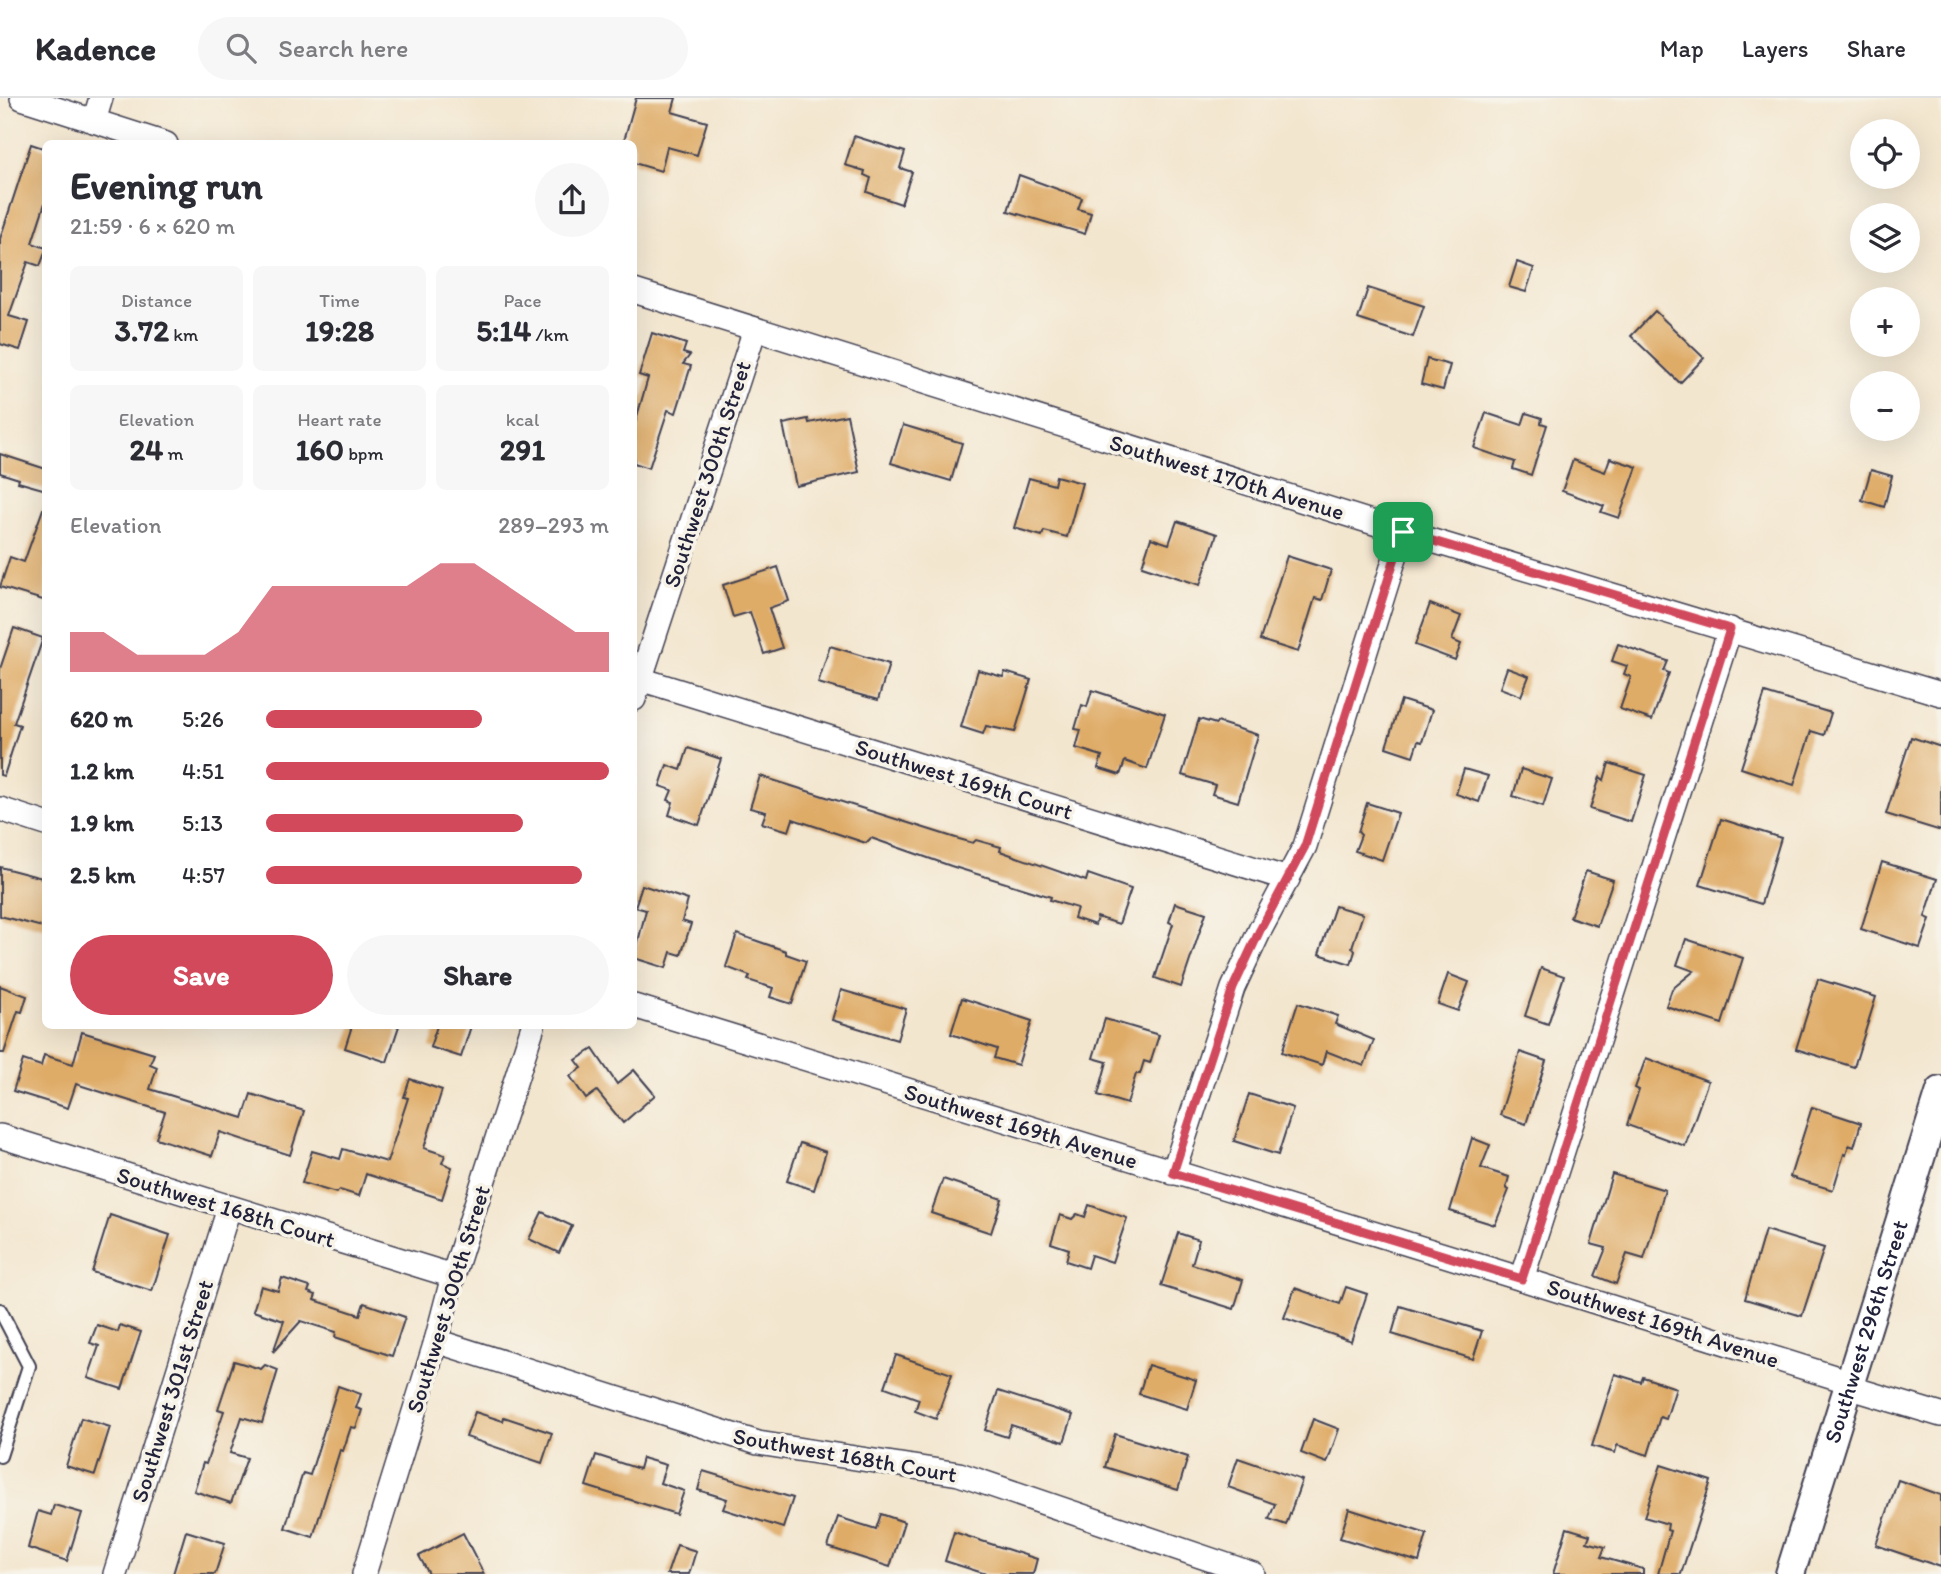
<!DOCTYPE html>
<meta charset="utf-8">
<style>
body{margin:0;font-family:Itim,sans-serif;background:#f7f7f7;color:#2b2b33;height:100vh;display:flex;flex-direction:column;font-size:26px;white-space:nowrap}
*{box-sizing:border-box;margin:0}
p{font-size:23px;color:#7c7c81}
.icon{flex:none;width:38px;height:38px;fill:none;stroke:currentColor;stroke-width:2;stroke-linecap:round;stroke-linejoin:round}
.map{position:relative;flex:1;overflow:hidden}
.drawer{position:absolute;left:42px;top:42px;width:595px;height:889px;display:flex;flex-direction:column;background:#fff;border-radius:10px;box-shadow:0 7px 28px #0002}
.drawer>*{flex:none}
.tools{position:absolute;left:1850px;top:21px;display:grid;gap:14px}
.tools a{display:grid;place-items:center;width:70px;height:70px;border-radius:50%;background:#fff;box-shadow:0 7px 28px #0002;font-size:35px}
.pin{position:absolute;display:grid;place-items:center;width:60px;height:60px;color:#fff;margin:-30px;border-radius:14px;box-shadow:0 4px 10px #0006}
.round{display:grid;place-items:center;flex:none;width:74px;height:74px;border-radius:37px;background:#f7f7f7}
.head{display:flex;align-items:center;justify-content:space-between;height:119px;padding:0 28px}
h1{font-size:38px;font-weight:700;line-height:52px}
.stats{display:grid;grid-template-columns:repeat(3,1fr);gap:10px;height:119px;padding:7px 28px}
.stats div{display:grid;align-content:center;border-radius:10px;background:#f7f7f7;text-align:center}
.stats b{font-size:30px;font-weight:700}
.stats small{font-size:19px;font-weight:400}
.stats p{font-size:19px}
.chart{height:196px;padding:14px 28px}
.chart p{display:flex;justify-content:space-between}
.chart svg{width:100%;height:126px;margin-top:7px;fill:#d1495b;opacity:.7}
.cta{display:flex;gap:14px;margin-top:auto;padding:14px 28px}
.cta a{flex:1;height:80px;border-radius:42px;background:#d1495b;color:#fff;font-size:28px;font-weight:700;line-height:80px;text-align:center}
.cta a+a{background:#f7f7f7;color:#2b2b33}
ul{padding:0 28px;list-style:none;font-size:23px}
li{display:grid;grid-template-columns:112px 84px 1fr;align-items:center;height:52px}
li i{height:18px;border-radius:9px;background:#d1495b}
header{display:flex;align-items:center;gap:42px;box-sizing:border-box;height:98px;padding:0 35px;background:#fff;border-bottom:2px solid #e1e1e2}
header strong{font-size:33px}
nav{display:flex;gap:38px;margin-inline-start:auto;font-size:24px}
.search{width:490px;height:63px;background:#f7f7f7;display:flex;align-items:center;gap:18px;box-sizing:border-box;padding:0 24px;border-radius:38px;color:#7c7c81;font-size:26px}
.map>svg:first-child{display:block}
.building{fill:#dfac68}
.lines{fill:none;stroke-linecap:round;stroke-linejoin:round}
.service-casing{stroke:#413f51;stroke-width:16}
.minor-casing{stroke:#413f51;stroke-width:26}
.tertiary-casing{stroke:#413f51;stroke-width:32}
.service{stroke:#fff;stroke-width:12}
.minor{stroke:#fff;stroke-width:23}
.tertiary{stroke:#fff;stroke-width:28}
.route-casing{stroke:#fff;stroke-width:14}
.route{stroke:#d1495b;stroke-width:9}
.labels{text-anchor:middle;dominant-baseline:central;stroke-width:7;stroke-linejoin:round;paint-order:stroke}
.street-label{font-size:23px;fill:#22223b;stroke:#f7f3e8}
</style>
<header>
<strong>Kadence</strong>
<div class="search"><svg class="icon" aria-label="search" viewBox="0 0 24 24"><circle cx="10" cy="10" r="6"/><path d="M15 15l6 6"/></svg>Search here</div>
<nav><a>Map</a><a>Layers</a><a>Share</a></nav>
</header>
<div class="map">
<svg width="1941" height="1476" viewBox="0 0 1941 1476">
<rect width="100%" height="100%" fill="#f7f3e8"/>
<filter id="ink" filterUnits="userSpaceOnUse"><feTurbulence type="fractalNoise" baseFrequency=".0143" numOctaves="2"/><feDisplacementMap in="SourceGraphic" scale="14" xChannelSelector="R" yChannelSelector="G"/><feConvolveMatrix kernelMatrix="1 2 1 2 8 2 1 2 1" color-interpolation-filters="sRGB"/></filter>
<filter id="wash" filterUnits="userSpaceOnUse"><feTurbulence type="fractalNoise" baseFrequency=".00686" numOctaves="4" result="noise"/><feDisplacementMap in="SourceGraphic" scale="28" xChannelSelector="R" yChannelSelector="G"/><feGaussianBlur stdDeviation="1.57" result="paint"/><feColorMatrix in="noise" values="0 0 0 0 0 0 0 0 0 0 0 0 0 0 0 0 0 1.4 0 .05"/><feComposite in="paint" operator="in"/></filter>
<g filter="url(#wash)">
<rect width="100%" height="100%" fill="#f3e6cf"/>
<g id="blocks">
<g class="building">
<path d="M636 0H676L672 14 707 24 697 57 667 49 661 73 634 65V46H623Z"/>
<path d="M854 38 905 54 900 70 912 74 901 106 867 94 871 80 864 77 865 73 845 67Z"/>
<path d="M31 46 46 51V102L32 145 46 150V152L40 168 28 164 9 218 29 224 20 252 0 246V141Z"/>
<path d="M1019 77 1082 100 1078 111 1091 115 1085 136 1008 113Z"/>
<path d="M1517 164 1534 170 1526 194 1509 189Z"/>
<path d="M1368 190 1424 208 1413 239 1358 221Z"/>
<path d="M1655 213 1704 260 1680 285 1631 238Z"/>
<path d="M652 235 686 246 683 255 690 257 683 266 691 268 676 315 668 312 649 370 634 365V329L648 280 639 277Z"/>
<path d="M1427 261 1450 267 1443 292 1421 286Z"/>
<path d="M1486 315 1522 327 1526 315 1542 320 1541 325 1547 327 1531 377 1513 371 1515 364 1474 350Z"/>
<path d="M847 317 859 374 796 388 783 326 808 321 809 325Z"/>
<path d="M903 327 962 345 951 383 891 365Z"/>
<path d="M0 356 46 371V392L18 384 19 381 0 375Z"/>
<path d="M1610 360 1637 369 1619 420 1601 414 1604 408 1562 393 1573 362 1605 374Z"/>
<path d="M1871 372 1892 378 1884 409 1862 402Z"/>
<path d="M1056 378 1082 385 1067 439 1044 433 1042 438 1014 430 1029 380 1054 387Z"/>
<path d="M43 411H46V503L0 489 10 459 24 464Z"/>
<path d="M1177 423 1217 436 1200 487 1142 468 1151 440 1169 446Z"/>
<path d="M1287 458 1331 472 1322 502 1315 500 1298 554 1260 542Z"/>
<path d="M778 469 789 503 769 510 782 550 764 556 750 514 733 519 723 487Z"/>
<path d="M1430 506 1461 518 1452 542 1461 546 1455 562 1415 547Z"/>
<path d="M14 530 43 540 14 625 20 627 4 678 0 677V571Z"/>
<path d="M1618 546 1668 563 1664 573 1669 575 1652 622 1620 611 1631 579 1624 576 1627 568 1612 563Z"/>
<path d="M830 548 889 566 878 602 818 585Z"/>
<path d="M1507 570 1529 578 1521 598 1500 590Z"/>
<path d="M978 572 1003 579 1005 574 1031 582 1015 634 986 628 983 636 961 629Z"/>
<path d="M1092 592 1165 616 1147 671 1125 663 1120 677 1098 670 1102 658 1076 650 1081 632 1075 631 1082 607 1087 609Z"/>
<path d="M1765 595 1831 615 1824 637 1811 633 1794 687 1741 670Z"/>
<path d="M1401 602 1432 612 1422 644 1418 643 1413 658 1386 649Z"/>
<path d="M1199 621 1216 626 1217 624 1258 637 1238 704 1212 696 1215 687 1182 677Z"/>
<path d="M1911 639 1941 649V733L1886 716Z"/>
<path d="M688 650 721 661 699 727 669 717 673 704 668 702 672 692 660 688 667 667 681 672Z"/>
<path d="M1609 665 1646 677 1631 724 1590 711 1600 679 1604 682Z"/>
<path d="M1464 671 1488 678 1479 704 1456 696Z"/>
<path d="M1521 671 1552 681 1543 708 1513 698Z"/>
<path d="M760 678 959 741 973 745 976 742 1001 749 1000 753 1086 783 1088 776 1131 791 1119 826 1097 819 1095 827 1074 820 1077 810 1050 802 1051 799 951 768 871 740 866 745 793 721 789 733 762 725 766 714 750 710Z"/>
<path d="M1367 705 1398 715 1382 762 1355 753 1361 737 1358 734Z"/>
<path d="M1721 721 1781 740 1761 806 1700 787Z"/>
<path d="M1882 764 1937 781 1925 819 1930 821 1920 850 1861 831Z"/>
<path d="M0 769 46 781V830L0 818Z"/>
<path d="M1586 773 1613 782 1597 828 1570 819Z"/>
<path d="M642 787 688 802 682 823 691 826 681 857 671 854 666 870 634 860 646 812 635 809Z"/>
<path d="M1175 805 1206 815 1181 889 1155 880 1173 826 1169 824Z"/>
<path d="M1335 808 1363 816 1352 849 1355 853 1351 866 1319 856Z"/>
<path d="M737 836 786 853V856L806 863 792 906 770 899 773 890 748 882 750 878 726 869Z"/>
<path d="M1686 841 1743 860 1722 926 1666 908 1672 891 1694 873 1677 867Z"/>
<path d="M1541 870 1564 878 1548 926 1525 918Z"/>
<path d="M1448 876 1469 884 1458 913 1438 906Z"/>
<path d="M1818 881 1876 899 1854 969 1796 951Z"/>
<path d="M0 888 27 898 22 914 18 913 4 955H0Z"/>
<path d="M841 892 906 911 897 942 832 922Z"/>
<path d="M962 900 1032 923 1018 967 994 960 997 951 951 936Z"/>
<path d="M1298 905 1338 918 1335 926 1374 942 1364 968 1326 953 1322 967 1282 954Z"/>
<path d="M1105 921 1159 937 1150 965 1144 963 1140 976H1136L1127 1006 1098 997 1107 964 1093 960Z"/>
<path d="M352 928H399L387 964 345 950Z"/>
<path d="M437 928H471L461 959 430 949Z"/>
<path d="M82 934 154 956 150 966 157 969 150 991 243 1020 251 996 304 1013 290 1057 220 1034 212 1058 156 1040 165 1014 76 986 68 1010 13 993 23 962 41 968 44 957 73 966Z"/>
<path d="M593 951 617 986 634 972 655 997 623 1025 597 993 586 1001 570 978 582 970 576 962Z"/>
<path d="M1520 954 1546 963 1526 1026 1500 1017Z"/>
<path d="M1646 960 1708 983 1685 1048 1627 1027 1639 992 1635 990Z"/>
<path d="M410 981 442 992 424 1050 445 1057 442 1065 452 1069 442 1101 366 1076 359 1098 340 1092 336 1095 302 1085 312 1053 340 1061 343 1051 387 1064 408 1000 404 999Z"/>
<path d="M1249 996 1293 1010 1278 1057 1234 1043Z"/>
<path d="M1812 1009 1861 1025 1854 1049 1849 1047 1846 1057 1844 1056 1833 1092 1790 1079Z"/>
<path d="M1472 1040 1490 1047 1481 1070 1509 1079 1506 1090 1509 1092 1495 1127 1450 1113Z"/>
<path d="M800 1045 826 1054 814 1092 787 1083Z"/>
<path d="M1612 1076 1665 1092 1644 1161 1627 1156 1616 1186 1595 1178 1606 1150 1591 1146Z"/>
<path d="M943 1081 1002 1101 991 1135 931 1115Z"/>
<path d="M1089 1107 1127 1120 1112 1164 1091 1157 1087 1170 1066 1163 1069 1151 1051 1145 1060 1117 1072 1121 1077 1116 1085 1119Z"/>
<path d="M542 1114 572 1128 559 1155 529 1141Z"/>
<path d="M110 1117 170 1137 152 1193 92 1174Z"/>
<path d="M1765 1132 1824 1150 1802 1218 1745 1201Z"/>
<path d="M1178 1135 1199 1142 1192 1166 1243 1182 1234 1211 1161 1188Z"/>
<path d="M282 1180 310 1189 308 1194 316 1197 314 1202 360 1217 364 1205 405 1219 392 1258 335 1239 336 1234 301 1223 273 1254 284 1223 253 1213 261 1188 278 1193Z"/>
<path d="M1346 1189 1367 1196 1351 1243 1284 1220 1295 1190 1340 1206Z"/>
<path d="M1400 1208 1482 1233 1473 1261 1392 1236Z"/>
<path d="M97 1227 118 1234 120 1227 141 1234 122 1291 88 1280 99 1248 90 1245Z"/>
<path d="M896 1257 952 1276 936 1321 915 1313 919 1301 885 1289Z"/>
<path d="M234 1263 261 1271 265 1267 278 1272 262 1325 242 1319 230 1355 247 1360 231 1405 194 1393 203 1365 206 1366 224 1313 218 1311Z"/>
<path d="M1148 1267 1196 1282 1187 1311 1139 1296Z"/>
<path d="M1615 1276 1641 1284 1643 1279 1676 1290 1666 1321 1660 1319 1648 1357 1617 1347 1615 1355 1592 1348Z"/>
<path d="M338 1288 361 1296 356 1310 362 1312 356 1330 351 1329 343 1353 340 1352 313 1439 285 1430 303 1375 310 1377Z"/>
<path d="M998 1293 1073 1317 1064 1344 1011 1327 1007 1339 985 1332Z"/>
<path d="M475 1314 503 1323 504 1319 552 1335 542 1365 466 1339Z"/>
<path d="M81 1320 110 1329 95 1377 66 1368Z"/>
<path d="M1313 1321 1339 1331 1327 1365 1301 1355Z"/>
<path d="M1115 1336 1188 1359 1178 1392 1105 1369Z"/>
<path d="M596 1357 639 1371 642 1360 666 1367 660 1385 684 1393 676 1416 586 1388Z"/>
<path d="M1238 1360 1302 1382 1286 1427 1269 1421 1275 1406 1228 1389Z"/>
<path d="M1661 1367 1711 1383 1681 1476H1658L1670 1433 1667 1432 1668 1426 1644 1419Z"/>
<path d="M703 1373 793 1400 783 1430 723 1411 727 1401 698 1392Z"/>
<path d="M1898 1382 1941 1397V1469L1876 1447Z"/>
<path d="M54 1407 82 1415 67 1463 28 1450 38 1413 51 1417Z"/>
<path d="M1349 1411 1427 1436 1419 1464 1340 1440Z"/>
<path d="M881 1416 904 1424 890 1469 828 1449 838 1419 876 1431Z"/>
<path d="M1567 1430 1590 1437 1587 1444 1605 1449 1601 1459 1643 1471V1476H1553Z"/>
<path d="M186 1433 225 1445 215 1476H173Z"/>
<path d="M954 1434 1037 1461 1033 1476H986L945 1463Z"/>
<path d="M463 1435 484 1476H429L419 1458Z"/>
<path d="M677 1447 696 1453 689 1476H667Z"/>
</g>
</g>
</g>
<g filter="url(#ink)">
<use href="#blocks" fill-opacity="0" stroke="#413f51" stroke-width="2"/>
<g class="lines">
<defs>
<path id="service" d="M0 1212 29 1268 0 1358"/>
<g id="minor">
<path d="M22 0 166 46"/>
<path d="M94 23 101 0"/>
<path d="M634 193 1403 434 1941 596"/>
<path d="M640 581 1288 781"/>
<path d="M634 601 755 231"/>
<path d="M0 711 46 726"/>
<path d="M634 908 1522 1181 1850 1284"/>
<path d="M0 1038 453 1178"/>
<path d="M1173 1075 1233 890 1260 832 1305 748 1403 434"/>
<path d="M1522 1181 1730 531"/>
<path d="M436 1243 758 1345 959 1376 1253 1476"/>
<path d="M1848 1289 1941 1317"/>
<path d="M115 1476 229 1110"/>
<path d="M364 1476 436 1243 453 1178 533 928"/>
</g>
<g id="tertiary">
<path id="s1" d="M1790 1476 1941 993"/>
</g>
</defs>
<use href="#service" class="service-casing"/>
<use href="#minor" class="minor-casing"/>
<use href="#tertiary" class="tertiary-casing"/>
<use href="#service" class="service"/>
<use href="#minor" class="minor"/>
<use href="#tertiary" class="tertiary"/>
</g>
</g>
<g class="lines" filter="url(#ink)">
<defs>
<path id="route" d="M1403 434 1730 531 1522 1181 1173 1075 1233 890 1260 832 1305 748Z"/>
</defs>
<use href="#route" class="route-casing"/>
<use href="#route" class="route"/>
</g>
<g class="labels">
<g class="street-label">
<text transform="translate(707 376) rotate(-72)">Southwest 300th Street</text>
<text transform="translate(1227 379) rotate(17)">Southwest 170th Avenue</text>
<text transform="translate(964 681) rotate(17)">Southwest 169th Court</text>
<text transform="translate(1021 1028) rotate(17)">Southwest 169th Avenue</text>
<text transform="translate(226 1109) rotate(17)">Southwest 168th Court</text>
<text transform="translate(448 1201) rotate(-73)">Southwest 300th Street</text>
<text transform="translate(1663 1225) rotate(18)">Southwest 169th Avenue</text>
<text stroke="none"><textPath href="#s1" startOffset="254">Southwest 296th Street</textPath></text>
<text transform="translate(172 1293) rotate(-73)">Southwest 301st Street</text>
<text transform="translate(845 1357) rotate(10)">Southwest 168th Court</text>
</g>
</g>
</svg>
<div class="tools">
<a><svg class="icon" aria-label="locate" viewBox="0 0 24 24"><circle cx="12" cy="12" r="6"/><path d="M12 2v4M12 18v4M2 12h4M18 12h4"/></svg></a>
<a><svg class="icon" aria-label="layers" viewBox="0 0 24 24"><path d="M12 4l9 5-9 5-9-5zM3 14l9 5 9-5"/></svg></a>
<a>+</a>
<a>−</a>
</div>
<div class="pin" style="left:1403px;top:434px;background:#1e9e55"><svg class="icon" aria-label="arrive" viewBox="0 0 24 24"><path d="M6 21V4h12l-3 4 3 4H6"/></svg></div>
<section class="drawer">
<div class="head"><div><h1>Evening run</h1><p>21:59 · 6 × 620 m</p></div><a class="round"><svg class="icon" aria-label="share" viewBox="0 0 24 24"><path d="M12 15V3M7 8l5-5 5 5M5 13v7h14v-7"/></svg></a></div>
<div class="stats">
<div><p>Distance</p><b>3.72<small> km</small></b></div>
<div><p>Time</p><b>19:28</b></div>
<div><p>Pace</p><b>5:14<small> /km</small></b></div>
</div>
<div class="stats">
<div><p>Elevation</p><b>24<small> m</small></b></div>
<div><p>Heart rate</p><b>160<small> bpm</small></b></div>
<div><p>kcal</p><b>291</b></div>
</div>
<div class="chart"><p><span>Elevation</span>289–293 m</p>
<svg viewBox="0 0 160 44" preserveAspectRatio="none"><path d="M0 44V30L10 30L20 38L30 38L40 38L50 30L60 14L70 14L80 14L90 14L100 14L110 6L120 6L130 14L140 22L150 30L160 30V44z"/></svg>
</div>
<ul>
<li><b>620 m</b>5:26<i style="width:63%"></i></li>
<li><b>1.2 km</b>4:51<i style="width:100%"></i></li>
<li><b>1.9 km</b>5:13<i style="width:75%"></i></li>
<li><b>2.5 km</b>4:57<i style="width:92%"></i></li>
</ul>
<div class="cta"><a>Save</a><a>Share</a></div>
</section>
</div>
